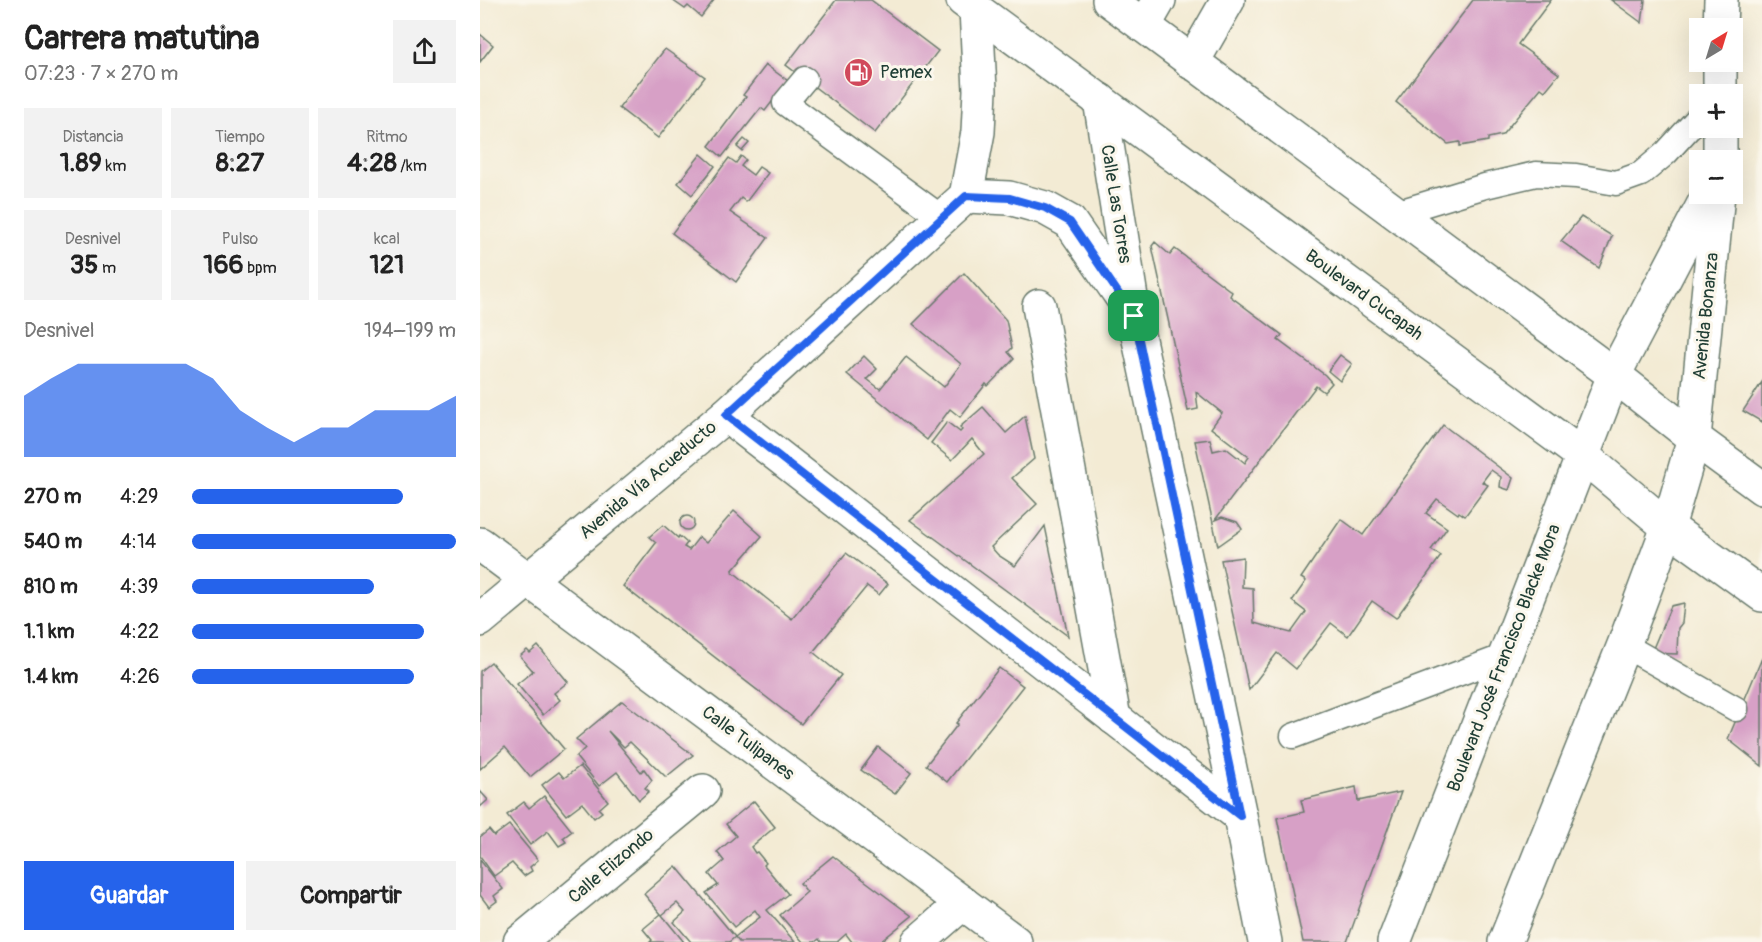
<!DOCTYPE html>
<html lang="es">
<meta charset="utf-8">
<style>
body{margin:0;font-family:Pangolin,sans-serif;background:#f2f2f2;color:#222;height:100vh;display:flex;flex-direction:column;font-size:22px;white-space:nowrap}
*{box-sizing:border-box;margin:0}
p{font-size:20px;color:#767676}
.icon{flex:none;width:33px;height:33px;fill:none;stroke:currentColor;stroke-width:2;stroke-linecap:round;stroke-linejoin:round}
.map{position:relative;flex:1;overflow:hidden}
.panel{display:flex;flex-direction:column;background:#fff;width:480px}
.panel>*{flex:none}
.needle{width:39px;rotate:38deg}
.buttons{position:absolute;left:1209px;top:18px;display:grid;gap:12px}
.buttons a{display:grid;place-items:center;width:54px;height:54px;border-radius:0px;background:#fff;box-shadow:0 6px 24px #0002;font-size:30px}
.pin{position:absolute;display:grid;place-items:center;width:51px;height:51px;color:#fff;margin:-26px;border-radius:12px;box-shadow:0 3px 9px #0006}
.round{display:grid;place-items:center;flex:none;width:63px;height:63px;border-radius:0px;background:#f2f2f2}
.head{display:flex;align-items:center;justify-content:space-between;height:102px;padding:0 24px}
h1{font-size:33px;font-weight:700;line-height:45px}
.metrics{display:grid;grid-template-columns:repeat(3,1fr);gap:9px;height:102px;padding:6px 24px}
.metrics div{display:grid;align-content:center;border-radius:0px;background:#f2f2f2;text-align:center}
.metrics b{font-size:26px;font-weight:700}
.metrics small{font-size:16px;font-weight:400}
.metrics p{font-size:16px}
.chart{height:168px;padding:12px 24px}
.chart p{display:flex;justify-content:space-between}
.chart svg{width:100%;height:108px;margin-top:6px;fill:#2563eb;opacity:.7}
.cta{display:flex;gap:12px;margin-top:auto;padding:12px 24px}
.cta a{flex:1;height:69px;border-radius:0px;background:#2563eb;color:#fff;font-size:24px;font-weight:700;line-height:69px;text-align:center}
.cta a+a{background:#f2f2f2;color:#222}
ul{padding:0 24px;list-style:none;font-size:20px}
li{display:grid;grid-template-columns:96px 72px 1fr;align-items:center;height:45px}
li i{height:15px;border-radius:8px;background:#2563eb}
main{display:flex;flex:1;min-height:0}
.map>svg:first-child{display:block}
.building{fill:#d7a0c6}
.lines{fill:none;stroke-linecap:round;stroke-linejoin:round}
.lane-casing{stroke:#697a6c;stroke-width:27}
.street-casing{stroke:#697a6c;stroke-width:36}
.secondary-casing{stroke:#697a6c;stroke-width:36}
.primary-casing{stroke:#697a6c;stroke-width:36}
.lane{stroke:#fff;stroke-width:24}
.street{stroke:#fff;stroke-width:33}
.secondary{stroke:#fff;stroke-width:33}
.primary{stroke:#fff;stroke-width:33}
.route-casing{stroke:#fff;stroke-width:12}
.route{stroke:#2563eb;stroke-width:8}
.labels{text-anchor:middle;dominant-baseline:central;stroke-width:6;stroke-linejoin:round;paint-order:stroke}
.poi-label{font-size:18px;fill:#1f3d34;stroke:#fbf7ec;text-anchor:start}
.street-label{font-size:18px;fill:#1f3d34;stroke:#fbf7ec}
</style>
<main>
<section class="panel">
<div class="head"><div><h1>Carrera matutina</h1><p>07:23 · 7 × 270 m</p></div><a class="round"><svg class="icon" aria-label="share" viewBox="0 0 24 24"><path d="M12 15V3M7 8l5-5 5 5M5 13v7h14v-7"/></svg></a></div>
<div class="metrics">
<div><p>Distancia</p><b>1.89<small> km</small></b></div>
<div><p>Tiempo</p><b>8:27</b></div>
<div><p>Ritmo</p><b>4:28<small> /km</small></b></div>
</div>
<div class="metrics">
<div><p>Desnivel</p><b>35<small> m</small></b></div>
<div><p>Pulso</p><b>166<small> bpm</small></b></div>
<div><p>kcal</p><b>121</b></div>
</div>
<div class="chart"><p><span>Desnivel</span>194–199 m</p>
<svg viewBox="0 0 160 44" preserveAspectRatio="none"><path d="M0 44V19L10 12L20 6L30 6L40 6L50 6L60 6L70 12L80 25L90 32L100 38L110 32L120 32L130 25L140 25L150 25L160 19V44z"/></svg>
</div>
<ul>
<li><b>270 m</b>4:29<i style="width:80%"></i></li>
<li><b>540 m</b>4:14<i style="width:100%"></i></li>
<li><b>810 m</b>4:39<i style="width:69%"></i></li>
<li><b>1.1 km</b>4:22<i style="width:88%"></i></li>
<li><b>1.4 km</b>4:26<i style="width:84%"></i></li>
</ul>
<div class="cta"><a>Guardar</a><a>Compartir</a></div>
</section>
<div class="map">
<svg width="1282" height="942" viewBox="0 0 1282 942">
<rect width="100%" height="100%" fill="#fbf7ec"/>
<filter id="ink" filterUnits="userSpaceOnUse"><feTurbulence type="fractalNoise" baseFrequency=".0167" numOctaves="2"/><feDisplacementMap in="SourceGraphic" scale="12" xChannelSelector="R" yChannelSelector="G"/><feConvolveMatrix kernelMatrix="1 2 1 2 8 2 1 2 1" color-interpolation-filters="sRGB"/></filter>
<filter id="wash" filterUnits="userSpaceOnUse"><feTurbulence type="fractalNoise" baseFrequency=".008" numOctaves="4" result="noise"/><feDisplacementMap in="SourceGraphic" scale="24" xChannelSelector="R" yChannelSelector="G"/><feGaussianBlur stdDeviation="1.35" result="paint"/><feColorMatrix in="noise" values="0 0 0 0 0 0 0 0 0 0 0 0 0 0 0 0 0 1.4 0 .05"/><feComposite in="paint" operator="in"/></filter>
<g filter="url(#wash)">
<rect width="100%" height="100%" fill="#f3ebd4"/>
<g id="blocks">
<g class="building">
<path d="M192 0H234L221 17 208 6 205 9Z"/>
<path d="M356 0H391L458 51 395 133 306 65Z"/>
<path d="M993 0H1071L1038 44 1079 74 1065 91 1061 88 1022 135 1008 138V141L980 146V142L968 144 916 102Z"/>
<path d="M1131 0H1165L1162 23Z"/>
<path d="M0 34 13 45 0 62Z"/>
<path d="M185 49 225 77 178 138 139 108Z"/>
<path d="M286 65 308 81 285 111 281 108 242 157 229 146 266 97 263 95Z"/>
<path d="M264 139 269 143 262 151 257 147Z"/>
<path d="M221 154 235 166 212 195 198 183Z"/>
<path d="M261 156 266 160 261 166 273 175 279 167 288 173 266 202 261 198 250 212 288 238 256 282 192 233 249 158 256 163Z"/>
<path d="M1101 217 1132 236 1119 268 1081 241Z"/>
<path d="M675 242 690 255 695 249 752 292 750 296 802 335 798 340 845 375 852 383 844 392 836 386 735 520 742 517 757 522 762 529 738 546 715 441 730 439 733 451 746 448 765 463 769 457 731 428 742 413 716 392 718 409 708 411 672 246Z"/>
<path d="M484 273 526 320 532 348 528 352 534 359 508 386 506 384 480 417 470 409 447 440 367 374 384 356 397 369 387 379 400 389 426 357 464 387 481 364 433 324Z"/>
<path d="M860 355 872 364 860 381 848 371Z"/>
<path d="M1282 382V422L1263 411Z"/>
<path d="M503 407 526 433 545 416 554 459 532 478 557 504 511 547 518 555 535 566 565 526 588 636 430 520 504 454 492 439 472 460 451 443 467 422 480 432 482 430 480 427Z"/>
<path d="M963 425 1033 478 1029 490 1020 487 1021 477 1011 470 1002 482 1008 485 985 516 979 512 978 514 957 499 946 513 967 528 951 550 961 556 916 618 892 601 868 636 851 623 816 669 797 653 769 690 741 560 763 557 762 587 773 588 774 623 811 633 826 612 812 601 826 581 821 578 861 519 883 535Z"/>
<path d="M254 511 282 536 252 571 312 619 366 553 408 584 399 595 387 586 333 652 361 675 321 724 143 586 176 543 169 537 183 525 198 538 199 536 207 543 204 547 209 550 219 537 226 543Z"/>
<circle cx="207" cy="523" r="7"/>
<path d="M1204 603 1202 623 1198 628 1197 654 1171 653 1191 606Z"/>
<path d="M58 646 88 682 74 693 80 700 63 715 37 684 53 671 40 656 47 650 50 653Z"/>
<path d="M1282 658V766L1248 739Z"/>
<path d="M11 662 84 749 50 777 25 747 0 769V671Z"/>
<path d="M519 668 543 686 467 782 446 765 478 724 476 723Z"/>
<path d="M142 701 213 755 186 777 150 742 144 747 128 731 161 772 164 769 172 780 165 788 169 791 159 800 137 772 119 786 96 757 105 748 96 739Z"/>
<path d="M398 747 431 773 415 794 381 770Z"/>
<path d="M100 766 128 801 119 809 122 812 114 818 102 803 86 815 62 785 79 772 84 778Z"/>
<path d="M876 787 878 801 921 792 867 942H823L797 818 824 812 821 800Z"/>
<path d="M0 791 8 800 0 807Z"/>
<path d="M64 796 92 831 83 838 86 842 79 846 68 831 50 845 27 815 44 802 49 808Z"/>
<path d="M274 801 295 827 271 847 275 853 277 852 286 863 284 865 308 894 287 910 315 942H259L255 937 280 917 275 910 254 927 226 893 238 885 229 874 244 861 237 852 256 836 246 824Z"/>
<path d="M29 825 58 860 50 867 52 871 44 876 32 863 14 876 0 856V837L9 830 14 836Z"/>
<path d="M353 856 384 880 432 916 400 942H372L366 934 357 942H341L339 939 335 942H323L300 915 327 892 320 883Z"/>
<path d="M0 860 23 889 14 896 17 901 9 907 0 895Z"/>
<path d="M196 866 255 937 249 942H211L194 922 205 912 197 903 182 915 204 942H170L172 940 163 929 181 914 164 894Z"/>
</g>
</g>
</g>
<g filter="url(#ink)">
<use href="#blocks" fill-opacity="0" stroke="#697a6c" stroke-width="1.5"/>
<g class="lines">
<defs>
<g id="lane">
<path d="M325 79 305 103 462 218"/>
<path d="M916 213 1005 186 1056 174 1096 176 1136 183 1161 174 1186 153 1220 116"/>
<path d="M1144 645 1256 709"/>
<path d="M813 736 1025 656"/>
</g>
<g id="street">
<path d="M664 26 679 0"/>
<path d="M712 63 748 0"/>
<path d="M559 306 634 718"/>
<path d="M246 415 760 816"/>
<path d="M40 942 223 791"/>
<path d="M438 942 483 903"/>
</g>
<g id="secondary">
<path d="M1240 28 1241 0"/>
<path d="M1240 94V62"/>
<path d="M620 100 654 316 760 816 785 942"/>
<path d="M1240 160V128"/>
<path d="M1238 194 1214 438 1282 488"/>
<path d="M486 196 529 198 565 208 590 222 648 306"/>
<path d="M1134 375 1229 194"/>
<path d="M1188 527 1282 595"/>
<path d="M0 544 535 942"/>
<path d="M0 620 246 415 486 196 498 132 500 90 496 9"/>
</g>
<g id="primary">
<path d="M483 0 1103 456 1188 527"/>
<path d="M629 0 1134 375 1214 438 1188 527 1144 645 1025 942"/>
<path d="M914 942 1134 375"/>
</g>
</defs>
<use href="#lane" class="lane-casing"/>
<use href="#street" class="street-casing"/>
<use href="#secondary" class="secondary-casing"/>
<use href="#primary" class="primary-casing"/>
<use href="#lane" class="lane"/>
<use href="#street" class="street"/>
<use href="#secondary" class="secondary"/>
<use href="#primary" class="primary"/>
</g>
</g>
<g class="lines" filter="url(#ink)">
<defs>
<path id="route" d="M486 196 530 198 565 208 590 222 654 316 760 816 246 415Z"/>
</defs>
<use href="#route" class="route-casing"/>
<use href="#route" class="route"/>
</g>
<defs>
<symbol id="fuel-disc" viewBox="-11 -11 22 22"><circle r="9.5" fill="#d1495b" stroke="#fbf7ec"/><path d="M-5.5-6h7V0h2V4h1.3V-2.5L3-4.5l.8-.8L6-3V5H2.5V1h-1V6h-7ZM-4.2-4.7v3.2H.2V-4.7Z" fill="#fff"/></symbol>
</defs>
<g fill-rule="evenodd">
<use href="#fuel-disc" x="362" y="56" width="33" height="33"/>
</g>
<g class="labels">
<g class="poi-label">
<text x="400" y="72">Pemex</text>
</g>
<g class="street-label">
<text transform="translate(636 204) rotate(81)">Calle Las Torres</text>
<text transform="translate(884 295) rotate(36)">Boulevard Cucapah</text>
<text transform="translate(1226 316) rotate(-84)">Avenida Bonanza</text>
<text transform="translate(168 480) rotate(-40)">Avenida Vía Acueducto</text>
<text transform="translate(1024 658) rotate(-69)">Boulevard José Francisco Blacke Mora</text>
<text transform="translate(268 743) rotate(37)">Calle Tulipanes</text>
<text transform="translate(131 866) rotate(-40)">Calle Elizondo</text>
</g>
</g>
</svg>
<div class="buttons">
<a><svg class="needle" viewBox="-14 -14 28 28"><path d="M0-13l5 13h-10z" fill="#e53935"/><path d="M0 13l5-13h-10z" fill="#767676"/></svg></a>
<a>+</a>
<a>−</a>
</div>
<div class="pin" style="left:654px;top:316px;background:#1e9e55"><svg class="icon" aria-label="arrive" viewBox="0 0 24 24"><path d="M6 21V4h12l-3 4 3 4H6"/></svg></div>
</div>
</main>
